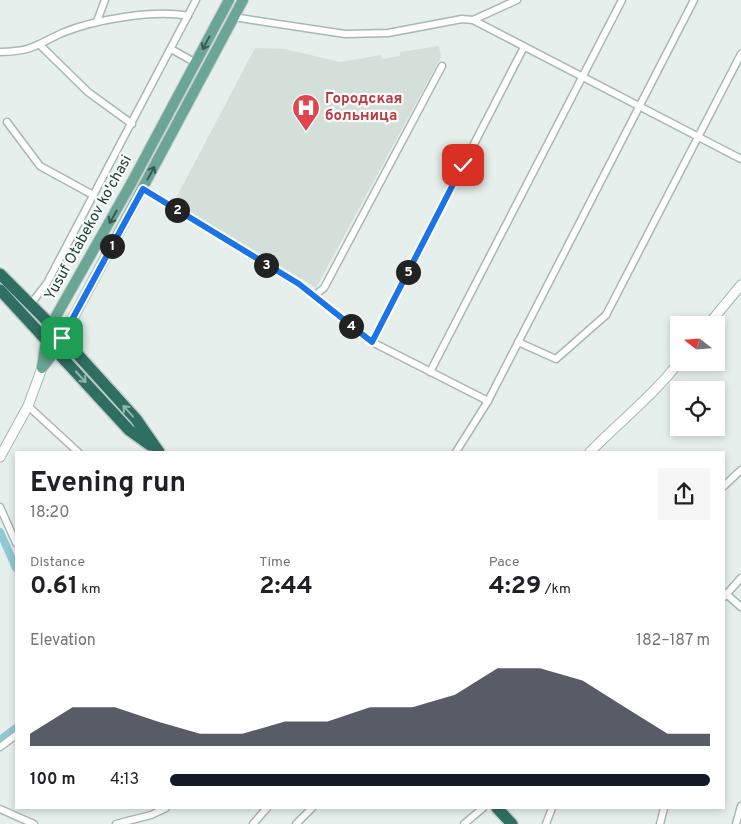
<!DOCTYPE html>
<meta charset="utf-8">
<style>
body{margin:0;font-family:Overpass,sans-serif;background:#f6f6f6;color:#202124;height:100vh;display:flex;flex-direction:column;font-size:19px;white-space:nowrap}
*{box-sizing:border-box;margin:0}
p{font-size:16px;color:#757577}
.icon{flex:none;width:28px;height:28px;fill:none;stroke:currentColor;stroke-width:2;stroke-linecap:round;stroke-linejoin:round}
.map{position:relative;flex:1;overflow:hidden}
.panel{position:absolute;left:15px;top:451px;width:710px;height:358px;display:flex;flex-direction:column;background:#fff;border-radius:0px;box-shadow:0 2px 8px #0003}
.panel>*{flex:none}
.needle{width:32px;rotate:287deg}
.buttons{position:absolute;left:670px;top:316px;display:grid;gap:10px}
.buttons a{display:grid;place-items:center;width:55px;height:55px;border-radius:0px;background:#fff;box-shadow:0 2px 8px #0003;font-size:25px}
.pin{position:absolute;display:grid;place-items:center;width:42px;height:42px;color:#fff;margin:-21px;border-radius:10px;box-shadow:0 2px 8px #0006}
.km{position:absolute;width:25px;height:25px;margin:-12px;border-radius:50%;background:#222;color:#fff;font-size:14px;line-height:25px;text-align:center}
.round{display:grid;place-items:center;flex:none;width:52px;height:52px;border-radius:0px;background:#f6f6f6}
.overview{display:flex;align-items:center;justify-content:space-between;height:85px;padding:0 15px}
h1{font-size:28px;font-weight:700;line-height:38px}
.figures{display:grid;grid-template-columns:repeat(3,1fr);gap:8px;height:85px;padding:5px 15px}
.figures div{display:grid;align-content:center}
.figures b{font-size:25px;font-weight:700}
.figures small{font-size:14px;font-weight:400}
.figures p{font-size:14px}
.chart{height:140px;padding:10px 15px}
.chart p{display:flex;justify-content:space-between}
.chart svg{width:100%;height:90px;margin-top:5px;fill:#111827;opacity:.7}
ul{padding:0 15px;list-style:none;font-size:16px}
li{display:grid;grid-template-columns:80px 60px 1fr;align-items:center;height:38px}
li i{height:12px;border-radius:6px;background:#111827}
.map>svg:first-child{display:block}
.built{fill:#d4dfda}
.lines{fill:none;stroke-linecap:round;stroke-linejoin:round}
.canal{stroke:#8ec9d4;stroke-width:8}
.street-casing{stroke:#a8b8b2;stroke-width:9}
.secondary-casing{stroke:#a4bbb3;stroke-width:11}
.primary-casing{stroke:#c2cac8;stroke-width:12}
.highway-casing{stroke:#c2cac8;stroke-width:14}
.street{stroke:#fff;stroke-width:6}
.secondary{stroke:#fff;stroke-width:9}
.primary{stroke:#6aa596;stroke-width:10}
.highway{stroke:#2f6f62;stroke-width:11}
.oneway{stroke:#365b51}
.oneway2{stroke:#93b5ae}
.route-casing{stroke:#fff;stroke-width:10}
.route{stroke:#1a73e8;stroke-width:6}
.labels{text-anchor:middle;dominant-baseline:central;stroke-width:4.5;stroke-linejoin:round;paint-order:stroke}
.health-label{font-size:15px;font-weight:bold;fill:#be3a42;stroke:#f7fbf9;text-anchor:start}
.street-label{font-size:15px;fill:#24423a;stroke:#f7fbf9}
</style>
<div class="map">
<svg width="741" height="824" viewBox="0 0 741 824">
<rect width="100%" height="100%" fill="#e6efeb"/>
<path class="built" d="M439 46 441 57 316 288 174 202 255 48 285 49 340 62 381 55 382 59 400 56V52Z"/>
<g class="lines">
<g class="canal">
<path d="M0 532 16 568"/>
<path d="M0 740 16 728"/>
</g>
<defs>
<g id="street">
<path d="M233 17 345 34 388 33 462 19 473 20 741 159"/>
<path d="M473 20 517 0"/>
<path d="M97 21 105 0"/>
<path d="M40 45 88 92 132 124"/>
<path d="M171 49 196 63"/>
<path d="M0 52C33 51 34 46 62 33 93 20 155 9 188 16"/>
<path d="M7 122 40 166 93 195"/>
<path d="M143 189 299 284 372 342 488 401"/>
<path d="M314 296 324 288 442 66"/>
<path d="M30 305 47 283 196 0"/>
<path d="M372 342 524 47"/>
<path d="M518 342 556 359 606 315 741 54"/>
<path d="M430 372 622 0"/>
<path d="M28 406 78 452"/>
<path d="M456 452 488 401 694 0"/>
<path d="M724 486 741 470"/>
<path d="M0 507 16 543"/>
<path d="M725 593 741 607"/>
<path d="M724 597 741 578"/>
<path d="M0 747 16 735"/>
<path d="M0 809 34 824"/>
<path d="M116 824 151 815 166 808"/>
<path d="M253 824 267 808"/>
<path d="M296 824 312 808"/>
<path d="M464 824 483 808"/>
<path d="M546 824 552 808"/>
<path d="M660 824 664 808"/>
<path d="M736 824 741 806"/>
</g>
<g id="secondary">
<path d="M708 325 741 285"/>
<path d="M590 452C619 422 653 396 679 362"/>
<path d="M0 457 28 406 42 368"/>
</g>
<g id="primary">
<path d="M42 367 46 340 51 325 132 182 229 0"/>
<path d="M42 368 56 350 243 0"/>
</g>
<g id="highway">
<path d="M0 274 51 325 136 419 159 452"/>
<path d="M0 290 129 430 150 445"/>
<path d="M497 808 512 824"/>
</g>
</defs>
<use href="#street" class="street-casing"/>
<use href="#secondary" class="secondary-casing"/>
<use href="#primary" class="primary-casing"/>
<use href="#highway" class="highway-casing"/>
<use href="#street" class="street"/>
<use href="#secondary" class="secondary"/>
<use href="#primary" class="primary"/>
<use href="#highway" class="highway"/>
</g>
<defs><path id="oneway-shaft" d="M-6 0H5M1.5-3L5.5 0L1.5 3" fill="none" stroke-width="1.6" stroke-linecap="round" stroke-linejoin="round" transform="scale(1.25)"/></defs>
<g class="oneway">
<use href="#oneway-shaft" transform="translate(206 43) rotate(118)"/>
<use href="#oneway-shaft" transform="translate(151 173) rotate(-62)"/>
<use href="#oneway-shaft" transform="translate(113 217) rotate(120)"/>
</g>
<g class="oneway2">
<use href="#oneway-shaft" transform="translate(81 377) rotate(47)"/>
<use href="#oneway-shaft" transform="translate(128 411) rotate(-132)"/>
</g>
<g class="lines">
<defs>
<path id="route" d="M62 338 143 189 299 284 372 342 463 165"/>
</defs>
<use href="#route" class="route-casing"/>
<use href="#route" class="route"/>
</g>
<defs>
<symbol id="hospital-pin" viewBox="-11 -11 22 30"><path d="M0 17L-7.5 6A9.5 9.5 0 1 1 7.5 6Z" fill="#e0444e" stroke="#f7fbf9"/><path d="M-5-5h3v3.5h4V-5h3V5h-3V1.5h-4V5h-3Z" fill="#fff"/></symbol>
</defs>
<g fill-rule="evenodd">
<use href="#hospital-pin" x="290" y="92" width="32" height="43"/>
</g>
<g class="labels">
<g class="health-label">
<text x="325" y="99">Городская<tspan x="325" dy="17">больница</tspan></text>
</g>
<g class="street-label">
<text transform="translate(89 228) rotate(-61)">Yusuf Otabekov ko'chasi</text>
</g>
</g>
</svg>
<div class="buttons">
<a><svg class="needle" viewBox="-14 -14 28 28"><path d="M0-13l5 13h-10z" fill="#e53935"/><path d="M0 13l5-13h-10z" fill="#757577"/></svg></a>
<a><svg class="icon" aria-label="locate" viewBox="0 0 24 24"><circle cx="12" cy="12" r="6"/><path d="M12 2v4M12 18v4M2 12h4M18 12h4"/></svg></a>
</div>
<div class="pin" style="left:62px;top:338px;background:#1e9e55"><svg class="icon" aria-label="arrive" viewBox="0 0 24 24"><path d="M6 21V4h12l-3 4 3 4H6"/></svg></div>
<div class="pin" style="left:463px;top:165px;background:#d93025"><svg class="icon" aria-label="check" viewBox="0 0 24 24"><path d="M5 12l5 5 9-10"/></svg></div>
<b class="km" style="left:112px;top:246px">1</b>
<b class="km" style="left:177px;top:210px">2</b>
<b class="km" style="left:266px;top:265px">3</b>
<b class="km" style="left:351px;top:326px">4</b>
<b class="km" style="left:408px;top:272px">5</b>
<section class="panel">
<div class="overview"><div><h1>Evening run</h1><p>18:20</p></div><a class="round"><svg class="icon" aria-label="share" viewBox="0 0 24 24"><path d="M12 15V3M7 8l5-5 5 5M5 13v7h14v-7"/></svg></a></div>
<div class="figures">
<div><p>Distance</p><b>0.61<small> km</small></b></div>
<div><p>Time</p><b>2:44</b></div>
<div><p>Pace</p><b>4:29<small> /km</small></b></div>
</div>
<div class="chart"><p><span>Elevation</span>182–187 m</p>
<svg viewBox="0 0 160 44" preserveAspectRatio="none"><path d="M0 44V38L10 25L20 25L30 32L40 38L50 38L60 32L70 32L80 25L90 25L100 19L110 6L120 6L130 12L140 25L150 38L160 38V44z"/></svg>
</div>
<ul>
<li><b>100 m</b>4:13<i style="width:100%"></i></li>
</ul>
</section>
</div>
